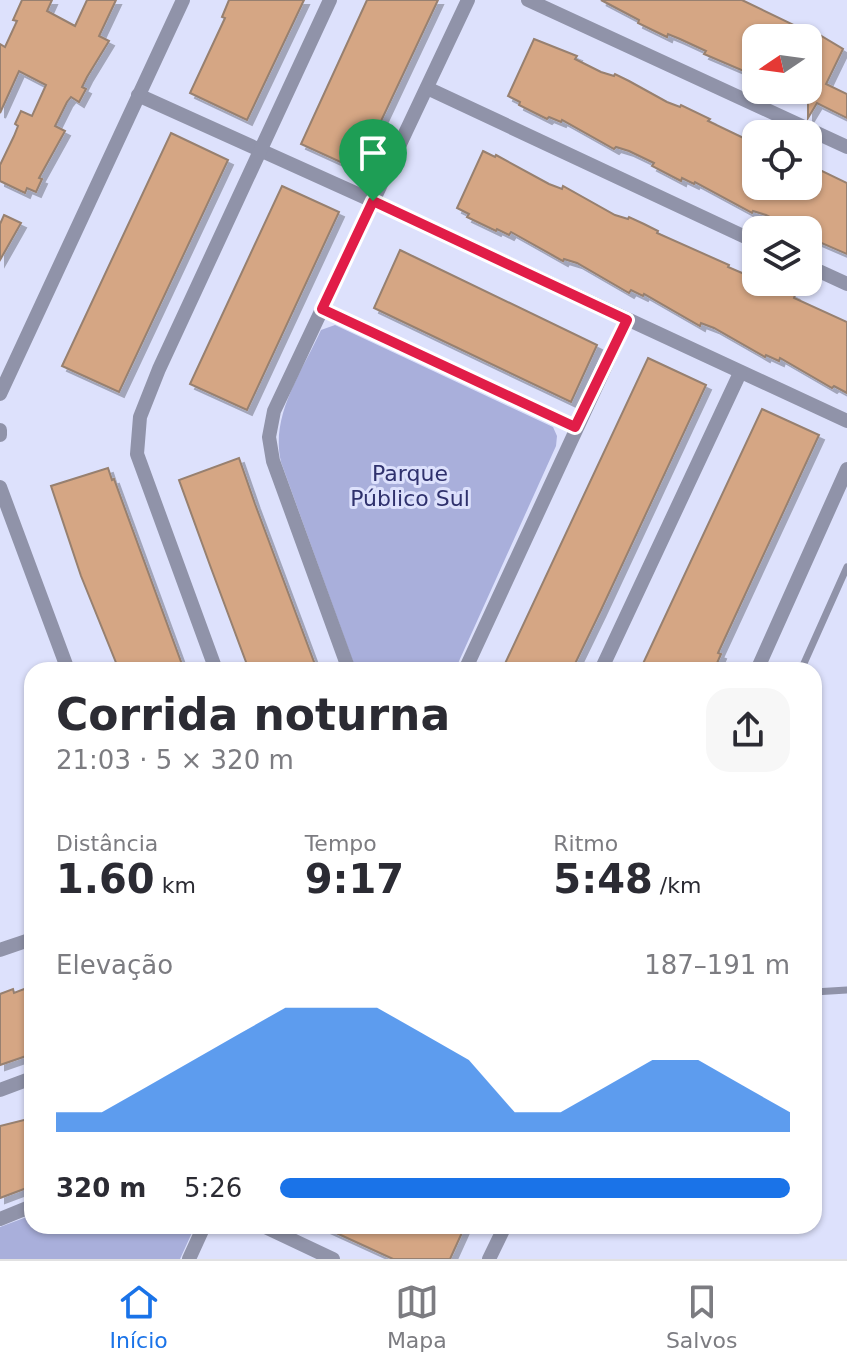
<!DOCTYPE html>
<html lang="pt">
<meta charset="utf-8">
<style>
body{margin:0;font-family:"DejaVu Sans",sans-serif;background:#f7f7f7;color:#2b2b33;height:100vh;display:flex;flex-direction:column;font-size:30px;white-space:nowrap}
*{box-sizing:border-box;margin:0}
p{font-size:26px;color:#7c7c81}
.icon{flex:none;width:44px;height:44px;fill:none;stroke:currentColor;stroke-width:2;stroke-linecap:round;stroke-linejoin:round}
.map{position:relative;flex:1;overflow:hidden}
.panel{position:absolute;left:24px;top:662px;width:798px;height:572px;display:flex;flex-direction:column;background:#fff;border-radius:24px;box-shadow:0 2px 6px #0004}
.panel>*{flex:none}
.needle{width:52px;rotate:257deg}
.fabs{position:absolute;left:742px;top:24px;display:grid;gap:16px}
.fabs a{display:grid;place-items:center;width:80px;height:80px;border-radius:16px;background:#fff;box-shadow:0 2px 6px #0004;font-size:40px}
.pin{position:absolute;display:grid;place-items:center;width:68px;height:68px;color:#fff;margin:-82px -34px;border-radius:50% 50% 50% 0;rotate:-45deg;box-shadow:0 0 8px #0007}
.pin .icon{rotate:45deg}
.round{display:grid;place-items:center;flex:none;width:84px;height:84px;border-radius:24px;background:#f7f7f7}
.headline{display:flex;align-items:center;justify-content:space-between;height:136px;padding:0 32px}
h1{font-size:44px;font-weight:800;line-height:60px}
.stats{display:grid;grid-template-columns:repeat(3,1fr);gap:12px;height:136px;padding:8px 32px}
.stats div{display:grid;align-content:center}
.stats b{font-size:40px;font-weight:800}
.stats small{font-size:22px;font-weight:400}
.stats p{font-size:22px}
.chart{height:224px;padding:16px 32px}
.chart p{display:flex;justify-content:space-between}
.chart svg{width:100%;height:144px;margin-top:8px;fill:#1a73e8;opacity:.7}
ul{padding:0 32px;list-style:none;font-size:26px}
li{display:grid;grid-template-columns:128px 96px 1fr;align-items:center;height:60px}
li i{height:20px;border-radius:10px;background:#1a73e8}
.tabs{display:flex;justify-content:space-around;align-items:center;height:112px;border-top:2px solid #e1e1e2;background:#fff;font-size:22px;color:#7c7c81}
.tabs a{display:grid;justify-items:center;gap:4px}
.tabs .active{color:#1a73e8}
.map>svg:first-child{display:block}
.green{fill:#a9afdb}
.building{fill:#d5a684;stroke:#97806f;stroke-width:2;filter:url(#shadow)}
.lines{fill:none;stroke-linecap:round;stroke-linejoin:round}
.lane{stroke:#9093a9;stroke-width:7}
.street{stroke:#9093a9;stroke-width:14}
.route-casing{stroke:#fff;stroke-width:16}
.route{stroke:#e11d48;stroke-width:10}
.labels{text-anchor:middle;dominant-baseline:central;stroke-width:6;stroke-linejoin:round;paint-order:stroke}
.park-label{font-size:22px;fill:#2f316d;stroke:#dde1fc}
</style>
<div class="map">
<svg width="847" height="1259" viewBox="0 0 847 1259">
<defs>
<filter id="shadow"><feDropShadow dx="5" dy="5" stdDeviation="0" flood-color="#0004"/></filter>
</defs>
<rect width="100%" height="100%" fill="#dde1fc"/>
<g class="green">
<path d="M335 325 553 427 557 436 556 446 455 670H356L281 462C270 415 302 372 321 330Z"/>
<path d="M32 1215V1226H195L180 1259H0V1227Z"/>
</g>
<g class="building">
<path d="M22 0H52L47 11 75 26 87 0H116L99 36 109 41 87 77 82 87 86 89 79 102 71 97 67 102 55 126 65 131 39 178 42 179 36 192 27 188 25 193 0 181V165L14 136 18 126 15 124 21 111 32 116 46 85 19 71 0 113V44L5 47 17 21 13 20Z"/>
<path d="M229 0H304L247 120 190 93 225 18 222 17Z"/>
<path d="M367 0H438L358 170 301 144Z"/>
<path d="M601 0H742L808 32V28L843 49 826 84 847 94V118L817 103 808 118V100L788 90H808V38H756V52L746 72 704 54 706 51 680 39 668 34 667 37 638 23 639 20Z"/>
<path d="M534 39 577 56 575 59 601 72 614 76 615 74 629 81 667 102 680 107 681 105 710 119 708 121 756 144V186H808V167L817 171 818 169 847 183V254L810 238 814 230H794L766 215 753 211 752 213 695 182 694 184 682 178 681 181 652 166 654 163 629 151 616 147 614 149 562 120 561 122 549 117 547 119 519 105 520 102 508 96Z"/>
<path d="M171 133 228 160 119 392 62 366Z"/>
<path d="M483 151 495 157 496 155 549 184 562 189 563 186 615 215 628 219 629 217 644 224 658 231 657 233 729 265 728 267 756 279V282L772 283 795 295 794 298 847 322V393L834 386 832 388 780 358 779 361 766 355 765 357 714 328 701 323 700 326 644 294 643 296 631 290 629 293 577 263 564 259 563 261 511 232 509 235 497 229 496 231 467 217 469 214 457 208Z"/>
<path d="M282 186 339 212 247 410 190 384Z"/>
<path d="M4 215 21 223 0 260V224Z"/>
<path d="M400 250 597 345 571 402 374 308Z"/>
<path d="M648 358 706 385 601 610 572 670H502Z"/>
<path d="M762 409 819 435 718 653 721 654 714 670H640Z"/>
<path d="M239 458 255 504 317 670H249L211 568 179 480Z"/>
<path d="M108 468 112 480 114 479 184 670H119L81 576 51 486Z"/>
<path d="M32 986V1054L0 1065V994L13 989 14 993Z"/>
<path d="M32 1118V1186L0 1198V1126Z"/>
<path d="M321 1226H465L450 1259H393Z"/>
</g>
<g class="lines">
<g class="lane">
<path d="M801 670 847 567"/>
<path d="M814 992 847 990"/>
</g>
<g class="street">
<path d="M528 0 847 147"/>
<path d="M427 88 756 242"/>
<path d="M138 95 373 201 847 421"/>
<path d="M808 266 847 284"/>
<path d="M322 309 575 427"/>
<path d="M0 394 183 0"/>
<path d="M0 430V435"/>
<path d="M0 487 68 670"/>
<path d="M216 670 137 454 140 417 159 369 330 0"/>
<path d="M349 670 273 461 269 437 274 411 468 0"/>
<path d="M465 670 627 320"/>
<path d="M601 670 740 373"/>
<path d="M757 670 847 469"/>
<path d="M0 950 32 939"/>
<path d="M0 1090 32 1078"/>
<path d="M0 1219 32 1206"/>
<path d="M263 1226 333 1259"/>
<path d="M189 1259 204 1226"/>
<path d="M489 1259 505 1226"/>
</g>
</g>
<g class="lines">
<defs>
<path id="route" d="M373 201 627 320 575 427 322 309Z"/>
</defs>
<use href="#route" class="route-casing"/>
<use href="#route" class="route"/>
</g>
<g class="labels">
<g class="park-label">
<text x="410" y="473">Parque<tspan x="410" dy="25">Público Sul</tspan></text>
</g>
</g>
</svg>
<div class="fabs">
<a><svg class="needle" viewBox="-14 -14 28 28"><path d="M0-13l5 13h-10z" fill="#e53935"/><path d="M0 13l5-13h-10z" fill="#7c7c81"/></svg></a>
<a><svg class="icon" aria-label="locate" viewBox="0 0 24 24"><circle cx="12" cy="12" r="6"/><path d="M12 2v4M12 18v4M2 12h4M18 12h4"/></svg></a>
<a><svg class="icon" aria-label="layers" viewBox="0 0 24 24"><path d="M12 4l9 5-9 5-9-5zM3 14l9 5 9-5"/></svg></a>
</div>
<div class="pin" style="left:373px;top:201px;background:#1e9e55"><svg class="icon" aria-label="arrive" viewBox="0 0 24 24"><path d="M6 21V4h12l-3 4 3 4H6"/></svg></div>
<section class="panel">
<div class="headline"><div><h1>Corrida noturna</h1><p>21:03 · 5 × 320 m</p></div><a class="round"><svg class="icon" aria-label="share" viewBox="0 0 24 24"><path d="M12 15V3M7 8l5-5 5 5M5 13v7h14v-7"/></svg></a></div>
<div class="stats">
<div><p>Distância</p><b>1.60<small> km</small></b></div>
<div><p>Tempo</p><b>9:17</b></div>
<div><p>Ritmo</p><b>5:48<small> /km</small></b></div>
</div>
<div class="chart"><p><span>Elevação</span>187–191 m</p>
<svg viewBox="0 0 160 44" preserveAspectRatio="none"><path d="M0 44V38L10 38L20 30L30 22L40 14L50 6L60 6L70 6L80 14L90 22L100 38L110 38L120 30L130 22L140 22L150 30L160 38V44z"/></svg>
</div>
<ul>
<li><b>320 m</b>5:26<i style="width:100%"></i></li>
</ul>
</section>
</div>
<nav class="tabs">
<a class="active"><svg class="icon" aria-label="home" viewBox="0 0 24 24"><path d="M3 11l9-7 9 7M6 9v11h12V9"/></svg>Início</a>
<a><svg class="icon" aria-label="map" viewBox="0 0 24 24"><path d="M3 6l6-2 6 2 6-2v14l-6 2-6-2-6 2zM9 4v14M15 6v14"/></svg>Mapa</a>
<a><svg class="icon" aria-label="saved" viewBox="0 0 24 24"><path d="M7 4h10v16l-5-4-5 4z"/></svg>Salvos</a>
</nav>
